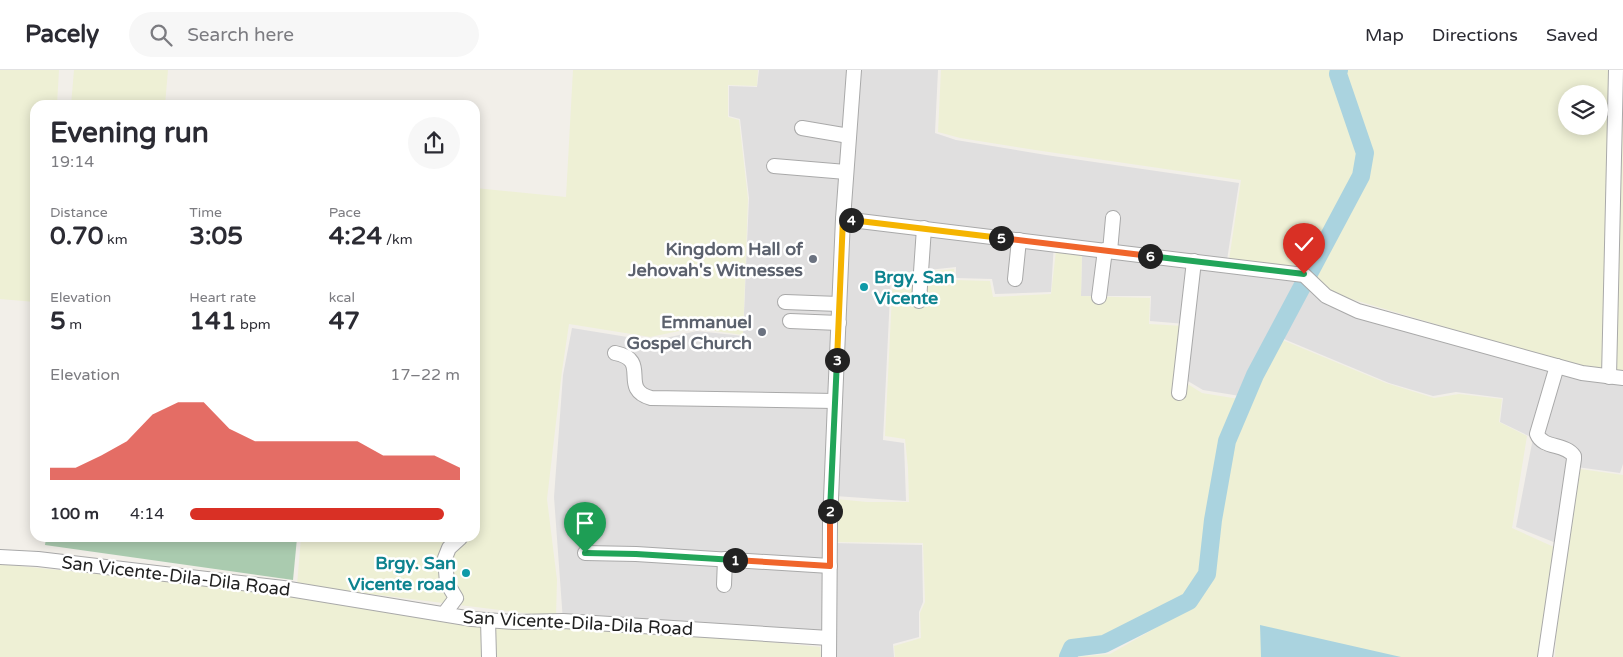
<!DOCTYPE html>
<meta charset="utf-8">
<style>
body{margin:0;font-family:"Varela Round",sans-serif;background:#f7f7f7;color:#2b2b33;height:100vh;display:flex;flex-direction:column;font-size:19px;white-space:nowrap}
*{box-sizing:border-box;margin:0}
p{font-size:16px;color:#7c7c81}
.icon{flex:none;width:28px;height:28px;fill:none;stroke:currentColor;stroke-width:2;stroke-linecap:round;stroke-linejoin:round}
.map{position:relative;flex:1;overflow:hidden}
.drawer{position:absolute;left:30px;top:30px;width:450px;height:442px;display:flex;flex-direction:column;background:#fff;border-radius:15px;box-shadow:0 2px 12px #0003}
.drawer>*{flex:none}
.fabs{position:absolute;left:1558px;top:15px;display:grid;gap:10px}
.fabs a{display:grid;place-items:center;width:50px;height:50px;border-radius:50%;background:#fff;box-shadow:0 2px 12px #0003;font-size:25px}
.pin{position:absolute;display:grid;place-items:center;width:42px;height:42px;color:#fff;margin:-51px -21px;border-radius:50% 50% 50% 0;rotate:-45deg;box-shadow:0 0 5px #0007}
.pin .icon{rotate:45deg}
.km{position:absolute;width:25px;height:25px;margin:-12px;border-radius:50%;background:#222;color:#fff;font-size:14px;line-height:25px;text-align:center}
.round{display:grid;place-items:center;flex:none;width:52px;height:52px;border-radius:26px;background:#f7f7f7}
.summary{display:flex;align-items:center;justify-content:space-between;height:85px;padding:0 20px}
h1{font-size:28px;font-weight:700;line-height:38px}
.stats{display:grid;grid-template-columns:repeat(3,1fr);gap:8px;height:85px;padding:5px 20px}
.stats div{display:grid;align-content:center}
.stats b{font-size:25px;font-weight:700}
.stats small{font-size:14px;font-weight:400}
.stats p{font-size:14px}
.chart{height:140px;padding:10px 20px}
.chart p{display:flex;justify-content:space-between}
.chart svg{width:100%;height:90px;margin-top:5px;fill:#d93025;opacity:.7}
ul{padding:0 20px;list-style:none;font-size:16px}
li{display:grid;grid-template-columns:80px 60px 1fr;align-items:center;height:38px}
li i{height:12px;border-radius:6px;background:#d93025}
header{display:flex;align-items:center;gap:30px;box-sizing:border-box;height:70px;padding:0 25px;background:#fff;border-bottom:1px solid #e1e1e2}
header strong{font-size:24px}
nav{display:flex;gap:28px;margin-inline-start:auto;font-size:18px}
.search{width:350px;height:45px;background:#f7f7f7;display:flex;align-items:center;gap:12px;box-sizing:border-box;padding:0 18px;border-radius:28px;color:#7c7c81;font-size:19px}
.map>svg:first-child{display:block}
.residential{fill:#e0dfdf}
.farmland{fill:#eef0d5;fill-rule:evenodd}
.cemetery{fill:#aacbaf}
.water{fill:#aad3df}
.lines{fill:none;stroke-linecap:round;stroke-linejoin:round}
.river{stroke:#aad3df;stroke-width:18}
.minor-casing{stroke:#a9a9a9;stroke-width:16}
.minor{stroke:#fff;stroke-width:14}
.split-1-casing{stroke:#fff;stroke-width:10}
.split-2-casing{stroke:#fff;stroke-width:10}
.split-3-casing{stroke:#fff;stroke-width:10}
.split-4-casing{stroke:#fff;stroke-width:10}
.split-5-casing{stroke:#fff;stroke-width:10}
.split-6-casing{stroke:#fff;stroke-width:10}
.split-7-casing{stroke:#fff;stroke-width:10}
.split-1{stroke:#22a559;stroke-width:6}
.split-2{stroke:#f0652b;stroke-width:6}
.split-3{stroke:#22a559;stroke-width:6}
.split-4{stroke:#f5b400;stroke-width:6}
.split-5{stroke:#f5b400;stroke-width:6}
.split-6{stroke:#f0652b;stroke-width:6}
.split-7{stroke:#22a559;stroke-width:6}
.worship-dot{fill:#6b7280;stroke:#fff;stroke-width:2}
.culture-dot{fill:#0f9aa8;stroke:#fff;stroke-width:2}
.labels{text-anchor:middle;dominant-baseline:central;stroke-width:5;stroke-linejoin:round;paint-order:stroke}
.worship-label{font-size:18px;font-weight:bold;fill:#5b616d;stroke:#fff;text-anchor:end}
.culture-label{font-size:18px;font-weight:bold;fill:#0d838f;stroke:#fff;text-anchor:start}
.street-label{font-size:18px;fill:#222;stroke:#fff}
</style>
<header>
<strong>Pacely</strong>
<div class="search"><svg class="icon" aria-label="search" viewBox="0 0 24 24"><circle cx="10" cy="10" r="6"/><path d="M15 15l6 6"/></svg>Search here</div>
<nav><a>Map</a><a>Directions</a><a>Saved</a></nav>
</header>
<div class="map">
<svg width="1623" height="587" viewBox="0 0 1623 587">
<rect width="100%" height="100%" fill="#f2efe9"/>
<g class="residential">
<path d="M759 0H854L827 566 563 551 554 427 563 305 572 258 652 271 697 261 743 266 749 128 740 49 729 46V16L757 17Z"/>
<path d="M859 0H938L935 63 956 70 1046 85 1239 113 1227 190 846 147Z"/>
<path d="M848 151 1054 173 1051 222 995 224 992 209 956 208V197L891 204 883 370 904 373 906 431 835 426 844 243 848 197Z"/>
<path d="M1082 180 1302 210 1240 326 1203 320 1181 307 1186 254 1150 251 1151 226H1081Z"/>
<path d="M1306 217 1328 236 1406 257 1551 300 1534 362 1543 381 1567 379 1574 392 1556 473 1516 457 1533 368 1500 352 1503 328 1456 322 1433 326 1389 313 1279 267Z"/>
<path d="M1560 302 1582 310 1623 314V394L1620 403 1577 397 1539 364Z"/>
<path d="M832 473 922 475 923 532 919 542V567L893 574 894 587H831Z"/>
</g>
<g class="farmland">
<path d="M0 0H59L57 35H35V232L0 229Z"/>
<path d="M74 0H168L165 35H71Z"/>
<path d="M573 0H758L757 16 728 15V47L739 50 748 129 743 265 694 258 650 267 569 254 562 301 547 429 557 510 556 547 297 515 301 468H475V118L566 127Z"/>
<path d="M941 0H1337L1336 4 1363 84 1360 105 1307 200 1229 190 1241 110 1042 81 960 68 938 62Z"/>
<path d="M1343 0H1613L1604 302 1563 292 1331 223 1314 205 1364 110 1369 85 1342 4ZM1566 24H1599V56H1566Z"/>
<path d="M1621 0H1623V306L1611 305Z"/>
<path d="M1082 180 1081 226 1150 228 1149 254 1184 256 1178 308 1202 323 1239 329 1222 372 1207 459 1202 504 1186 530 1103 571 1070 575 1065 587H895L894 576 921 568 920 543 925 532 923 473 836 472V429L867 432H909L908 398 905 369 885 366 893 205 954 199 955 210 990 211 993 227 1051 224 1056 181Z"/>
<path d="M1280 269 1386 313 1434 328 1459 324 1502 329 1499 352 1527 366 1512 458 1556 478 1545 587H1075L1110 584 1194 536 1211 507 1230 373Z"/>
<path d="M1580 399 1623 405V587H1555L1559 496Z"/>
<path d="M0 494 820 577 821 587H0Z"/>
</g>
<path class="cemetery" d="M46 468H297L293 510 45 475Z"/>
<path class="water" d="M1260 555 1401 587H1261Z"/>
<g class="lines">
<path class="river" d="M1068 587 1072 578 1104 574 1189 531 1207 504 1213 450 1227 371 1255 305 1361 106 1365 83 1338 4 1339 0"/>
<defs>
<g id="minor">
<path d="M802 58 849 66"/>
<path d="M774 96 846 102"/>
<path d="M843 149 1304 205 1326 226 1358 241 1582 303 1623 308"/>
<path d="M1110 181 1113 148"/>
<path d="M1015 209 1019 170"/>
<path d="M1099 227 1105 180"/>
<path d="M919 231 924 158"/>
<path d="M785 232 839 234"/>
<path d="M790 251 839 253"/>
<path d="M615 283C652 290 618 319 651 328L835 331"/>
<path d="M1609 307 1616 0"/>
<path d="M1179 323 1194 191"/>
<path d="M585 483 636 484 830 496"/>
<path d="M0 487 38 489 283 518 472 549 514 552 563 551 829 568"/>
<path d="M724 515 725 489"/>
<path d="M444 544 456 528 447 513 445 488 449 478 460 468"/>
<path d="M488 550 489 587"/>
<path d="M829 587 830 454 835 331 843 149 854 0"/>
<path d="M1545 587 1574 389V386C1565 373 1543 379 1537 364L1557 296"/>
</g>
</defs>
<use href="#minor" class="minor-casing"/>
<use href="#minor" class="minor"/>
</g>
<g class="lines">
<defs>
<path id="split-1" d="M585 483 636 484 735 490"/>
<path id="split-2" d="M735 490 830 496V441"/>
<path id="split-3" d="M830 441 837 290"/>
<path id="split-4" d="M837 290 843 148 851 150"/>
<path id="split-5" d="M851 150 1001 168"/>
<path id="split-6" d="M1001 168 1150 186"/>
<path id="split-7" d="M1150 186 1304 204"/>
</defs>
<use href="#split-1" class="split-1-casing"/>
<use href="#split-2" class="split-2-casing"/>
<use href="#split-3" class="split-3-casing"/>
<use href="#split-4" class="split-4-casing"/>
<use href="#split-5" class="split-5-casing"/>
<use href="#split-6" class="split-6-casing"/>
<use href="#split-7" class="split-7-casing"/>
<use href="#split-1" class="split-1"/>
<use href="#split-2" class="split-2"/>
<use href="#split-3" class="split-3"/>
<use href="#split-4" class="split-4"/>
<use href="#split-5" class="split-5"/>
<use href="#split-6" class="split-6"/>
<use href="#split-7" class="split-7"/>
</g>
<g class="worship-dot">
<circle cx="813" cy="189" r="5"/>
<circle cx="762" cy="262" r="5"/>
</g>
<g class="culture-dot">
<circle cx="864" cy="217" r="5"/>
<circle cx="466" cy="503" r="5"/>
</g>
<g class="labels">
<g class="worship-label">
<text x="803" y="179">Kingdom Hall of<tspan x="803" dy="21">Jehovah's Witnesses</tspan></text>
<text x="752" y="252">Emmanuel<tspan x="752" dy="21">Gospel Church</tspan></text>
</g>
<g class="culture-label">
<text x="874" y="207">Brgy. San<tspan x="874" dy="21">Vicente</tspan></text>
<text x="456" y="493" text-anchor="end">Brgy. San<tspan x="456" dy="21">Vicente road</tspan></text>
</g>
<g class="street-label">
<text transform="translate(176 506) rotate(7)">San Vicente-Dila-Dila Road</text>
<text transform="translate(578 553) rotate(3)">San Vicente-Dila-Dila Road</text>
</g>
</g>
</svg>
<div class="fabs">
<a><svg class="icon" aria-label="layers" viewBox="0 0 24 24"><path d="M12 4l9 5-9 5-9-5zM3 14l9 5 9-5"/></svg></a>
</div>
<div class="pin" style="left:585px;top:483px;background:#1e9e55"><svg class="icon" aria-label="arrive" viewBox="0 0 24 24"><path d="M6 21V4h12l-3 4 3 4H6"/></svg></div>
<div class="pin" style="left:1304px;top:204px;background:#d93025"><svg class="icon" aria-label="check" viewBox="0 0 24 24"><path d="M5 12l5 5 9-10"/></svg></div>
<b class="km" style="left:735px;top:490px">1</b>
<b class="km" style="left:830px;top:441px">2</b>
<b class="km" style="left:837px;top:290px">3</b>
<b class="km" style="left:851px;top:150px">4</b>
<b class="km" style="left:1001px;top:168px">5</b>
<b class="km" style="left:1150px;top:186px">6</b>
<section class="drawer">
<div class="summary"><div><h1>Evening run</h1><p>19:14</p></div><a class="round"><svg class="icon" aria-label="share" viewBox="0 0 24 24"><path d="M12 15V3M7 8l5-5 5 5M5 13v7h14v-7"/></svg></a></div>
<div class="stats">
<div><p>Distance</p><b>0.70<small> km</small></b></div>
<div><p>Time</p><b>3:05</b></div>
<div><p>Pace</p><b>4:24<small> /km</small></b></div>
</div>
<div class="stats">
<div><p>Elevation</p><b>5<small> m</small></b></div>
<div><p>Heart rate</p><b>141<small> bpm</small></b></div>
<div><p>kcal</p><b>47</b></div>
</div>
<div class="chart"><p><span>Elevation</span>17–22 m</p>
<svg viewBox="0 0 160 44" preserveAspectRatio="none"><path d="M0 44V38L10 38L20 32L30 25L40 12L50 6L60 6L70 19L80 25L90 25L100 25L110 25L120 25L130 32L140 32L150 32L160 38V44z"/></svg>
</div>
<ul>
<li><b>100 m</b>4:14<i style="width:94%"></i></li>
</ul>
</section>
</div>
